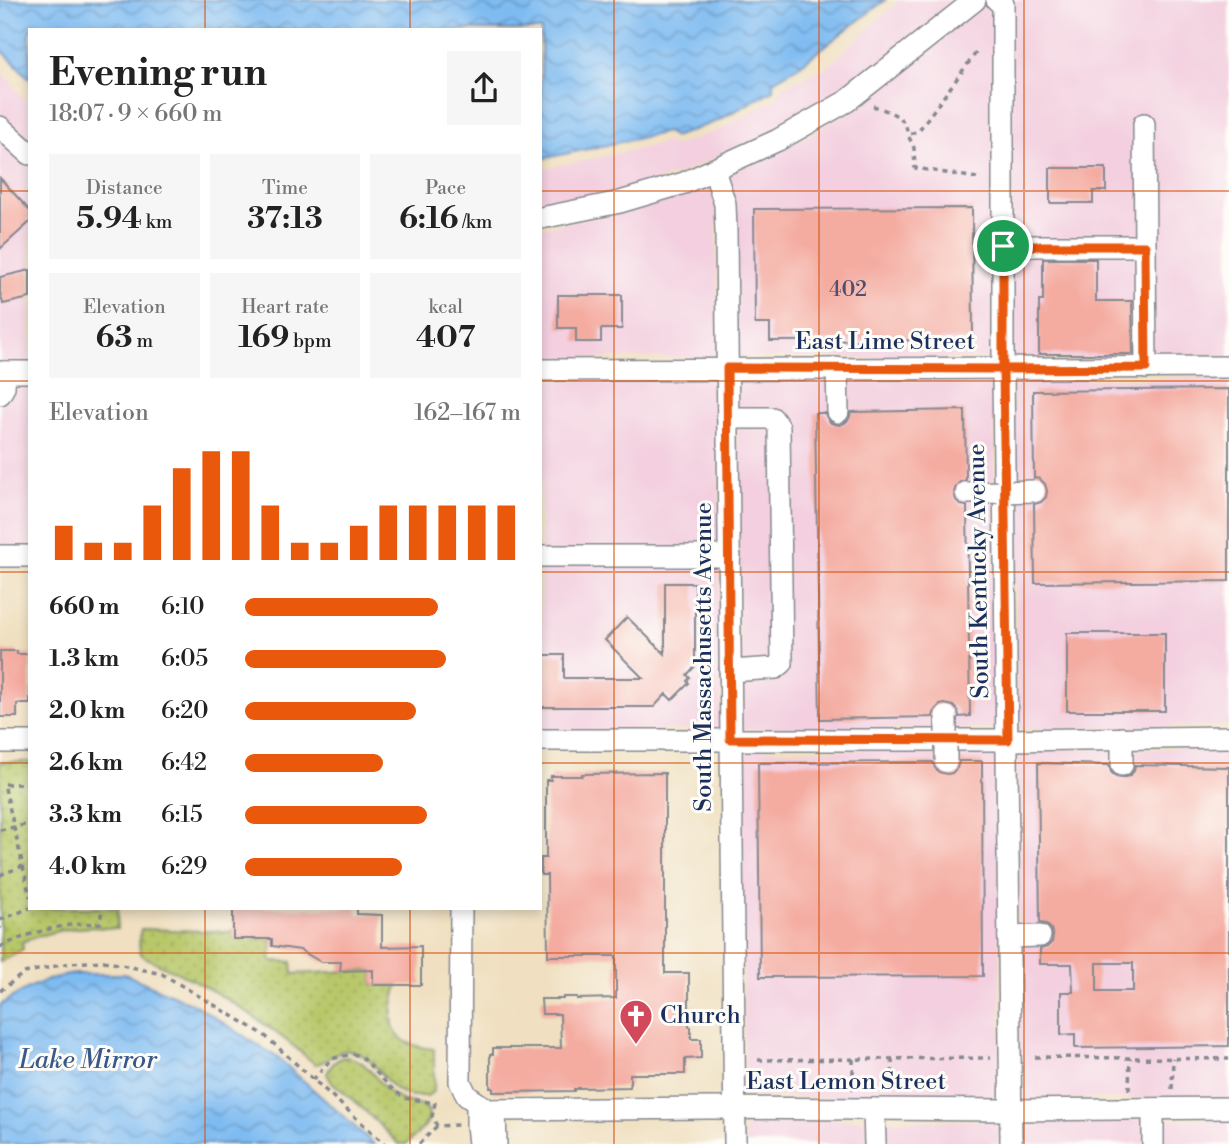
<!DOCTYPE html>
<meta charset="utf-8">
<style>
body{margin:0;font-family:"Libre Bodoni",serif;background:#f6f6f6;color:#222;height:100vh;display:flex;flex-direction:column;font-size:26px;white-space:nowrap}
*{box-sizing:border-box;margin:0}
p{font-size:23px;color:#767676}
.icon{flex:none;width:38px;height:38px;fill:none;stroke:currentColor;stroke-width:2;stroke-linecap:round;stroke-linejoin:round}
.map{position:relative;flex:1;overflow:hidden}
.side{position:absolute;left:28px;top:28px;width:514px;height:882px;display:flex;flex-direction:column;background:#fff;border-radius:0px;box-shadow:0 4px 10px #0003}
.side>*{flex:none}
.pin{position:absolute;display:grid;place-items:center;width:60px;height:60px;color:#fff;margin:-30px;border:4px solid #fff;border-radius:50%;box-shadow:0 2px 7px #0007}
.round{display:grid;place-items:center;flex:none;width:74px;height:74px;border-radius:0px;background:#f6f6f6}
.summary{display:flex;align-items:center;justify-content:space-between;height:119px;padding:0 21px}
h1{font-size:38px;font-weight:800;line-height:52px}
.figures{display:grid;grid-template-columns:repeat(3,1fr);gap:10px;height:119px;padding:7px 21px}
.figures div{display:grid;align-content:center;border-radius:0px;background:#f6f6f6;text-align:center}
.figures b{font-size:30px;font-weight:800}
.figures small{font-size:19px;font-weight:400}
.figures p{font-size:19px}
.chart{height:196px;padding:14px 21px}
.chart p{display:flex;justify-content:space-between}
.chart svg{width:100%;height:126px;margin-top:7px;stroke:#ea580c;stroke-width:6}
ul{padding:0 21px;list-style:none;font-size:23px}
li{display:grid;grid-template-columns:112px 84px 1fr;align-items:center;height:52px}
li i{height:18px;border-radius:9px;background:#ea580c}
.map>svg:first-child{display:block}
.built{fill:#f3cfdf}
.grass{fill:url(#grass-dots);stroke:#6a7b64;stroke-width:2}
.water{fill:url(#water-waves);stroke:#4c75a8;stroke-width:2}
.building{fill:#f4aba0;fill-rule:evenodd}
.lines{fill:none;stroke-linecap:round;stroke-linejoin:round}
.minor-casing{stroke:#868890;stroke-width:24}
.path{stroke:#868890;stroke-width:3.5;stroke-dasharray:5 5;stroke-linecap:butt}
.minor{stroke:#fff;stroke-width:21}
.minor-bridge-casing{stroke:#868890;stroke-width:24;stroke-linecap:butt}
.minor-bridge{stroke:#fff;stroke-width:21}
.route-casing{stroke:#fff;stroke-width:14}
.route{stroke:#ea580c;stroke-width:9}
.grid{fill:none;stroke:#d45514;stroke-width:2;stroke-opacity:0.55}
.labels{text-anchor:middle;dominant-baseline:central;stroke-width:6;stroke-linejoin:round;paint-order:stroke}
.number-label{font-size:21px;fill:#514e6e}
.street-label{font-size:24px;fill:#1b2f5e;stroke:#fdfcf7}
.poi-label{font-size:24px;fill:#1b2f5e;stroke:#fdfcf7;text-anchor:start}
.water-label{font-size:26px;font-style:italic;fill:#39598a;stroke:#fdfcf7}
</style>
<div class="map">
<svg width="1229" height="1144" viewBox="0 0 1229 1144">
<defs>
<pattern id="grass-dots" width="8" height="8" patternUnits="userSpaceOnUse" patternTransform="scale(1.75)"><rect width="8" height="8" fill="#b8c769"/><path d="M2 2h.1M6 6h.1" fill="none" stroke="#9eab5d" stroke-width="1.8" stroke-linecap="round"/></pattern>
<pattern id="water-waves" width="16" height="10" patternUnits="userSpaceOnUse" patternTransform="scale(1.75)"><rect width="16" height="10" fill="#7ebbf1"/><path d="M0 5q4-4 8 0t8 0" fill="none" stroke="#6698c6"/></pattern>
</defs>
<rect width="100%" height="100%" fill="#fdfcf7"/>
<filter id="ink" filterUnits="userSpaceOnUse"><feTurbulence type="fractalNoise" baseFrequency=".0143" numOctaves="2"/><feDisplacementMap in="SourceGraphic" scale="14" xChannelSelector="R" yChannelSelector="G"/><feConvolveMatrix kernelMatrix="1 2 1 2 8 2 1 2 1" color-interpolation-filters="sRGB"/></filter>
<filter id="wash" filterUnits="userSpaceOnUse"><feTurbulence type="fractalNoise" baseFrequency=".00686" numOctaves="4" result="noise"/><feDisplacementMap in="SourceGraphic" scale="28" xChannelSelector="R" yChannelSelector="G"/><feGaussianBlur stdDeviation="1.57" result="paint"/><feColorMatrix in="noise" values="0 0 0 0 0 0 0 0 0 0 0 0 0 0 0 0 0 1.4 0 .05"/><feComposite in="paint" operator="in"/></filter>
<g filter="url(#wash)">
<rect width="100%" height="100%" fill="#f0e0c1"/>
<g class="built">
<path d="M899 0H958L842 92 774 130 681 173 618 192 541 207V169L639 149 666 142 672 146 677 145 720 130 777 98 780 93 781 87 827 67Z"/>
<path d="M1010 0H1229V356L1013 359Z"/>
<path d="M985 5 993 10 994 359 737 357 726 176 782 150 851 111Z"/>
<path d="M0 70 30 107V140L0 113Z"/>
<path d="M0 141 30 168V361L0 362Z"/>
<path d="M708 184 716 206 718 357 541 359V228L622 212 686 193Z"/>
<path d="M718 378 721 729 541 730V380Z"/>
<path d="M737 378 994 380 998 729H740Z"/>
<path d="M1229 378V726L1017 729 1013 380Z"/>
<path d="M0 383H30V549L0 550Z"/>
<path d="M1229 748V1098L1020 1099 1017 750Z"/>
<path d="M740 750H998L1001 1099 745 1097Z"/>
<path d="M745 1119 1001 1121V1144H745Z"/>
<path d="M1229 1119V1144H1020V1121Z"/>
</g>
<g class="grass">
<path d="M0 762H30V908H118L117 929C85 924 52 930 22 942L23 949 0 962Z"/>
<path d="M141 929 233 932V939H272L271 961 292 962 293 974 373 970V985H398C386 1024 389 1045 434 1049V1091L427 1096C420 1096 412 1097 405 1094 382 1086 375 1053 350 1051 332 1049 329 1064 315 1064 277 1031 240 1005 195 981 188 977 144 958 142 955 138 949 139 936 141 929Z"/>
<path d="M343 1057C369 1057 374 1082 393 1095 397 1098 403 1101 408 1102 416 1105 428 1102 429 1115 430 1125 413 1137 407 1144H399L362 1108 331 1081 327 1074C329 1066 336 1060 343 1057Z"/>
</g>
<g class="water">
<path d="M0 0H885L799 66 773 81V90L717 121 674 137 667 132 541 159V30H30V79L0 48Z"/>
<path d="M74 974H125L197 1006 278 1058 374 1144H0V1005C26 988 43 979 74 974Z"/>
</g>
<g id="blocks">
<g class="building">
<path d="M1050 168H1106V191H1093V203H1050Z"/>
<path d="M0 178 30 211V222L0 249Z"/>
<path d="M972 208 973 340 770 341V324H755L754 209Z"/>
<path d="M1043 259H1096V301H1132L1133 354H1039V301H1043Z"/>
<path d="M30 270V298L3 304 0 292V277Z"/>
<path d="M558 295H622V329H601V342H576V328H558Z"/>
<path d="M1229 389V581L1035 583 1034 504 1041 502 1046 497 1047 491 1045 484 1040 479 1034 478 1033 391Z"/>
<path d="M965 410 966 480 960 482 956 486 954 493 956 500 961 505 967 506 970 716 959 717 958 711 953 706 945 704 940 705 935 710 933 717 820 719 815 413H825L827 418 831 423 839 425 845 423 849 419 851 412Z"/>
<path d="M665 583H695V666L687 675 690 678 687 681 689 683 672 700 666 694 654 707H541L542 655H564V678H643L605 640 627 617 665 654Z"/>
<rect x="1067" y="633" width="98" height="78"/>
<path d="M0 651H17V654H30V704H17V717H0Z"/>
<path d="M959 761H982L983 976 760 977 758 763 933 762 935 768 939 772 947 774 952 773 957 768Z"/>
<path d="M1038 763 1109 765 1111 772 1116 777 1121 778 1129 776 1134 771 1135 765 1229 767V1046L1075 1048V1034L1061 1035V992H1073L1072 964H1040V949L1047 947 1052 942 1053 936 1051 929 1046 924 1040 923ZM1097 963H1133V991H1097Z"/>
<path d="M665 773V973H689V1027H691V1039H701V1058L685 1059V1074H630V1087L578 1088V1089H574V1091L493 1092V1088H490V1054H493V1048H561L560 1014H542L541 999H563V997H577V999L616 998V956H548L547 875H541V858H546V780H551V776H582V774Z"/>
<path d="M233 908H357V914L382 915V947L421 946V985H373V970L340 971 341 962H321L300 950 272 946V939H233Z"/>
</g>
</g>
</g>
<g filter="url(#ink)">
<use href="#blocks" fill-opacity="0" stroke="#868890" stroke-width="2"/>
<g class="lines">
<defs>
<g id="minor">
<path d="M997 0 1003 4V369L1011 1144"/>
<path d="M1144 124 1146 368"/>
<path d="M0 127 30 154"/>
<path d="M714 170 725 204 726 231 735 1144"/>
<path d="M541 218 620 202 684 183 778 140 847 101 975 0"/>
<path d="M1003 246H1145"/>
<path d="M837 368 838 412"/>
<path d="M541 370C770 368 1000 370 1229 367"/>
<path d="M0 372H30"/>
<path d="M0 394 4 387 5 372"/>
<path d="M728 418H772L779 427 782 663 776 668 730 671"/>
<path d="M0 556H30"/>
<path d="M541 556H730"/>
<path d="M1122 738V765"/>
<path d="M541 740H1008L1229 737"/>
<path d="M0 742H30"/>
<path d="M461 908 460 1082 467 1096 488 1110 711 1108 1010 1110 1229 1108"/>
<path d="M1009 937 1040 936"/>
<path d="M477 1103V1125L479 1144"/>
<path d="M874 1109 875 1144"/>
<path d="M1153 1109V1144"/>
<path d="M495 1110 496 1144"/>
</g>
</defs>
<use href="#minor" class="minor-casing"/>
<g class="path">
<path d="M873 106C883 109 899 114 905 124 906 125 908 134 908 135"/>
<path d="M977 178 915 168 914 148 908 135 919 130 978 50"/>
<path d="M30 784H4L30 897"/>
<path d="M0 830 30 824"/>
<path d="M0 875 23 866"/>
<path d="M0 920 30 908"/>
<path d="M0 928 1 929"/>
<path d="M0 947C35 930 63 924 101 923V908"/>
<path d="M0 991 24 973 70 963 104 961 162 974 263 1034 385 1144"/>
<path d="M1035 1057 1229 1059"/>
<path d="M853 1059V1090"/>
<path d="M892 1059 893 1090"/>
<path d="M758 1060 990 1058"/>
<path d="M313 1080 331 1059 352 1054 361 1056 391 1088 404 1098 435 1103 432 1116 437 1126 459 1125"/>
<path d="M1172 1089 1173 1058"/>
<path d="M1129 1090 1130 1058"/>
<path d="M419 1144 437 1126"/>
</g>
<use href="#minor" class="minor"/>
<defs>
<g id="minor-bridge">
<path d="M967 493 1034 491"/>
<path d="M946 717V761"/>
</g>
</defs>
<use href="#minor-bridge" class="minor-bridge-casing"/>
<use href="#minor-bridge" class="minor-bridge"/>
</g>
</g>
<g class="lines" filter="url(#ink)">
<defs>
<path id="route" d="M1003 246V369L727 368 730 739 1008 740 1003 369 1146 368 1145 246H1003"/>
</defs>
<use href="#route" class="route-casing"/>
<use href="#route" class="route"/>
</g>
<path class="grid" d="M205 0V30M410 0V30M614 0V1144M819 0V1144M1024 0V1144M0 191H30M541 191H1229M0 381H30M541 381H1229M0 572H30M541 572H1229M0 763H30M541 763H1229M205 908V1144M410 908V1144M0 953H1229"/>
<defs>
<symbol id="church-pin" viewBox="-11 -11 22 30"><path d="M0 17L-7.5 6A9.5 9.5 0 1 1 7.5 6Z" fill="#d1495b" stroke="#fdfcf7"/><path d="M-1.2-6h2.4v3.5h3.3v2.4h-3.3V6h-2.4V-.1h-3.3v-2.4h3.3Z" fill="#fff"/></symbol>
</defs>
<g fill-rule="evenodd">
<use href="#church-pin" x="617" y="997" width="38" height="52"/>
</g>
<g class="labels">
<g class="number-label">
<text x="848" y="290">402</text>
</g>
<g class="street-label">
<text x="885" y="342">East Lime Street</text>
<text transform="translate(979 571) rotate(-91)">South Kentucky Avenue</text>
<text transform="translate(704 657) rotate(-90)">South Massachusetts Avenue</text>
<text x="846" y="1082">East Lemon Street</text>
</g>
<g class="poi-label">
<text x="660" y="1016">Church</text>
</g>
<g class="water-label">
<text x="88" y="1060">Lake Mirror</text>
</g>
</g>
</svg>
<div class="pin" style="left:1003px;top:246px;background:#1e9e55"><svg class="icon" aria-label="arrive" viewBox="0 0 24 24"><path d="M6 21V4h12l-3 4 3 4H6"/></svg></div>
<section class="side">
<div class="summary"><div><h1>Evening run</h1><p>18:07 · 9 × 660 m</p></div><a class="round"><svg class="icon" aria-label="share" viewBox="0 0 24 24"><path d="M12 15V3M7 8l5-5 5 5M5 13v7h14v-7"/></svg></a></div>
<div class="figures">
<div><p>Distance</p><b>5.94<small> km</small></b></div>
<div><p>Time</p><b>37:13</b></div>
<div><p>Pace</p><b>6:16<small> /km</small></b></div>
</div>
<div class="figures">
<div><p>Elevation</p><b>63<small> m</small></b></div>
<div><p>Heart rate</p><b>169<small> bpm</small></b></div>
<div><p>kcal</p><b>407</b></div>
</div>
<div class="chart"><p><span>Elevation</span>162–167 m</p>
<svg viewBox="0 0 160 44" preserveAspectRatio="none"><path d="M5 44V32M15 44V38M25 44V38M35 44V25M45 44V12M55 44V6M65 44V6M75 44V25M85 44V38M95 44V38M105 44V32M115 44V25M125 44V25M135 44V25M145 44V25M155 44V25"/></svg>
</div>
<ul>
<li><b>660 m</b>6:10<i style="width:70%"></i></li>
<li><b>1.3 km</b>6:05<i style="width:73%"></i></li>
<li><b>2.0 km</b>6:20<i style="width:62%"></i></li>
<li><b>2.6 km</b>6:42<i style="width:50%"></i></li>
<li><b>3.3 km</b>6:15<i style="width:66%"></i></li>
<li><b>4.0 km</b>6:29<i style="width:57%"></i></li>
</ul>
</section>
</div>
